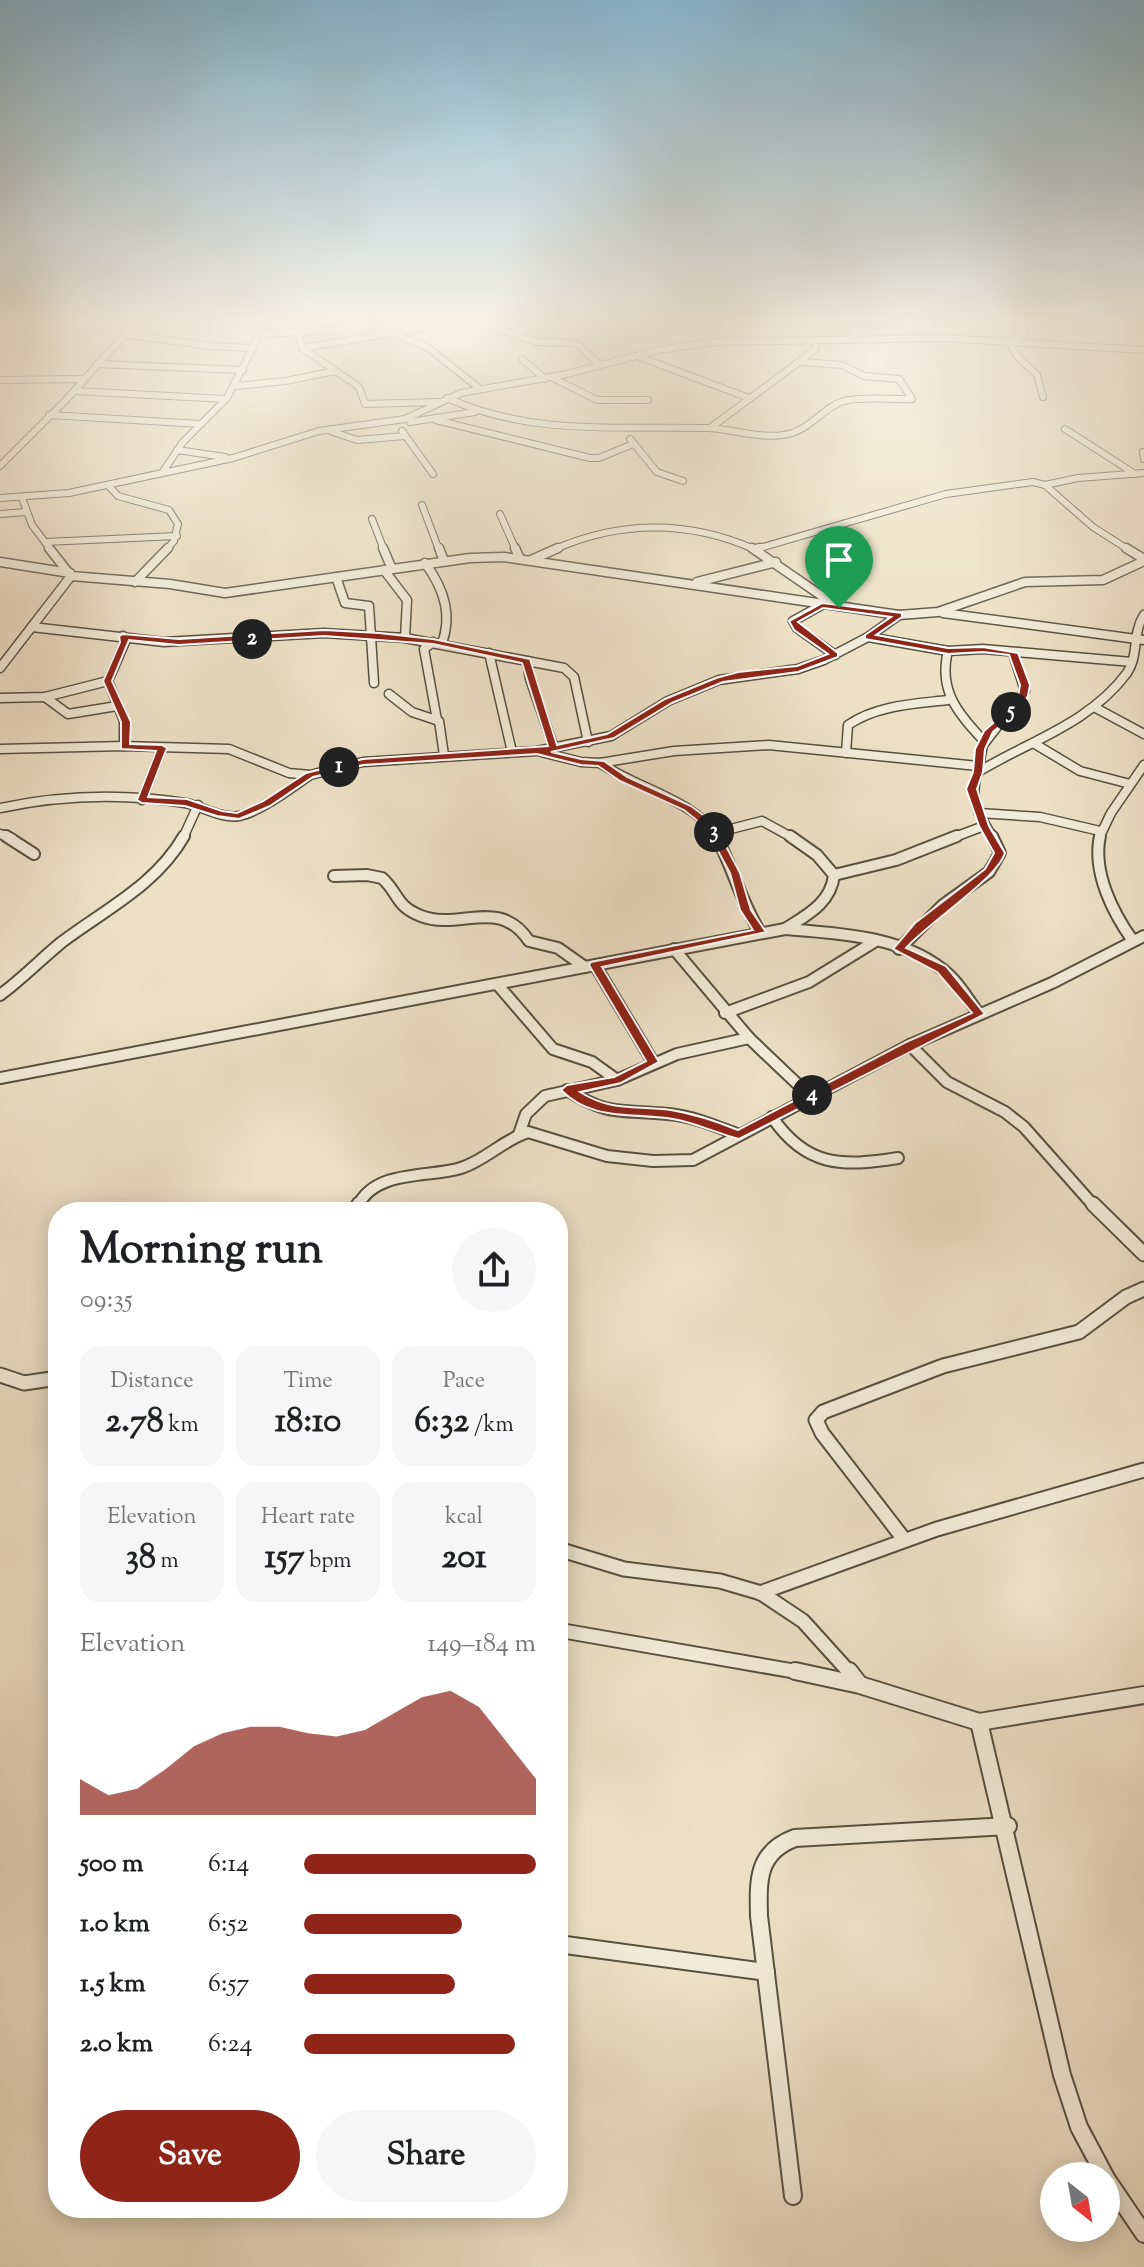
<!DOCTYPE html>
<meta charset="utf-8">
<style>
body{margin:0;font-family:"Sorts Mill Goudy",serif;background:#f6f6f6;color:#202124;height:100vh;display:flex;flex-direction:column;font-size:30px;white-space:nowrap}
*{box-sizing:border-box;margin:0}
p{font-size:26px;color:#757577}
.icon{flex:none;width:44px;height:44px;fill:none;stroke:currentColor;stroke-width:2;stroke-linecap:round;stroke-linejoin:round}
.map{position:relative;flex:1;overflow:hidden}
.side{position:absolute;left:48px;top:1202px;width:520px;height:1016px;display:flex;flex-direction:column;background:#fff;border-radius:32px;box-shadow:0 4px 20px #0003}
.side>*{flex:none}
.needle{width:52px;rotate:149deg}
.buttons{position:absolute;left:1040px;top:2162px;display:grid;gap:16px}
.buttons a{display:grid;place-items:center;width:80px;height:80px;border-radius:50%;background:#fff;box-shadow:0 4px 20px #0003;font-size:40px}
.pin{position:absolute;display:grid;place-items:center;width:68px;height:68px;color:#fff;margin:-82px -34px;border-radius:50% 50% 50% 0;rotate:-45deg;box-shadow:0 0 8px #0007}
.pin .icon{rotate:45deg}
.km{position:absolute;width:40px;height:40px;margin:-20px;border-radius:50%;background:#222;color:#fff;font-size:22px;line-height:40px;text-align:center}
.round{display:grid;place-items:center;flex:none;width:84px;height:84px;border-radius:42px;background:#f6f6f6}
.overview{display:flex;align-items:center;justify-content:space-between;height:136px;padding:0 32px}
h1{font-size:44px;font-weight:800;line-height:60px}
.figures{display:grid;grid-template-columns:repeat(3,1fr);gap:12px;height:136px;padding:8px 32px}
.figures div{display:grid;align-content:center;border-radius:20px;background:#f6f6f6;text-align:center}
.figures b{font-size:34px;font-weight:800}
.figures small{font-size:22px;font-weight:400}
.figures p{font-size:22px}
.chart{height:224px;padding:16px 32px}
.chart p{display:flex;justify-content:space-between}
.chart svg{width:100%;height:144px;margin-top:8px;fill:#8f2418;opacity:.7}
.primary-button{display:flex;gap:16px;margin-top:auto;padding:16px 32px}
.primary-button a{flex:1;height:92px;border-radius:48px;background:#8f2418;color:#fff;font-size:32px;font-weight:800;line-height:92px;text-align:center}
.primary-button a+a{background:#f6f6f6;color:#202124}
ul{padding:0 32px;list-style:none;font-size:26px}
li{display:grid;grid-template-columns:128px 96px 1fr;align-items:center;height:60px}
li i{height:20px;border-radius:10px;background:#8f2418}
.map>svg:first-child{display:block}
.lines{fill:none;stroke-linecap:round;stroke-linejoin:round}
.street-far4-casing{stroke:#585042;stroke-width:8}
.street-far3-casing{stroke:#585042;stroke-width:11}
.street-far2-casing{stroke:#585042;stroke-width:14}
.street-far1-casing{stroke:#585042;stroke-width:17}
.street-casing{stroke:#585042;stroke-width:20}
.street-far4{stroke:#f3ebd9;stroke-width:6}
.street-far3{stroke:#f3ebd9;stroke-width:8}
.street-far2{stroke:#f3ebd9;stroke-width:10}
.street-far1{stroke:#f3ebd9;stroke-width:13}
.street{stroke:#f3ebd9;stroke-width:16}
.route{fill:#8f2418;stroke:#fff;stroke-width:2;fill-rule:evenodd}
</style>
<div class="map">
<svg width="1144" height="2267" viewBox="0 0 1144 2267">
<rect width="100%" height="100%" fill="#ede0c5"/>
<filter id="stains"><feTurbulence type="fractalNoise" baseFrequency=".0025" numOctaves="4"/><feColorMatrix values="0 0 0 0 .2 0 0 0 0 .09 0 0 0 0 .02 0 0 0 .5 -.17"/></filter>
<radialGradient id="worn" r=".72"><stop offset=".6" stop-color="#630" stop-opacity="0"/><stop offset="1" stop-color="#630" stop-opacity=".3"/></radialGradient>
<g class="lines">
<defs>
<g id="street-far4">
<path d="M18 322 83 325 125 331"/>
<path d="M297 322 319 330"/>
<path d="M479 322 537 342 576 343 601 366"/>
<path d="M688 322 713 342"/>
<path d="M122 334 211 346 252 348"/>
<path d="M262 334 342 330"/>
<path d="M299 334 302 348 359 387 365 404 438 402"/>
<path d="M402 337 427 347 480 389"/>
<path d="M852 340 857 327 864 322"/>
<path d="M1008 341 1025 334 1024 322"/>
<path d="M1010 343 1017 356 1037 375 1043 397"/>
<path d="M302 348 461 322"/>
<path d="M637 356 749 398"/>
<path d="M522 359 545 379"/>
<path d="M97 364 243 370"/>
<path d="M551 377 597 400H648"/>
<path d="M0 380 82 379"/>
<path d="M235 386 286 381 335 371"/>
<path d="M75 391 226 399"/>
<path d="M447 398C531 436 617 426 707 428 734 429 766 441 792 433 811 428 825 406 844 401 865 396 891 400 912 399L899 379 864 376 842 365 802 362"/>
<path d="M49 415 201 424"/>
<path d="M436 420 590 458H599L633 444"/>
<path d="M410 422 475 412"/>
<path d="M710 428 803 359 816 348 815 341"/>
<path d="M1065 429 1135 474"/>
<path d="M327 430 357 440 405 436"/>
<path d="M402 431 433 474"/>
<path d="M630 439 657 472 683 481"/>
<path d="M177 450 225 457"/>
<path d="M1143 452 1144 459"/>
<path d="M0 466 65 401 136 322"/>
<path d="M162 473 183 442 227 398 266 322"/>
<path d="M108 485 118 496 169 510 178 524 174 541 166 550"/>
<path d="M1045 485 1078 478 1144 473"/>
<path d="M0 498 69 493 233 458 319 431 405 419 461 393 567 374 659 350 713 342 942 338 1144 350"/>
<path d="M22 498 32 525 51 550"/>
<path d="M422 505 439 550"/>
<path d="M0 514 26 512"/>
<path d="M500 514 516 550"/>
<path d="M372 519 384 550"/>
<path d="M45 542 177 536"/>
<path d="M756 549 946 494 1033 482 1045 485 1093 527 1129 550"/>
<path d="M553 550C620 520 690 520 756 550"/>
</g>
<g id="street-far3">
<path d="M383 548 392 569"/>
<path d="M439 548 444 561"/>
<path d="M515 548 520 559"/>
<path d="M752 548 835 605"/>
<path d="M1126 548 1144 559"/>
<path d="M756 549 760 548"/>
<path d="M531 560 558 548"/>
<path d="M0 562 70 573"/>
<path d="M425 563C443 587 453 614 442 643"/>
<path d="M384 570 407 600 405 638"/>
<path d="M71 576 170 584 225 593 470 558 504 557 899 615 938 612 1025 582 1103 580 1144 561"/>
<path d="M336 577 345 603 369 606 374 683"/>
<path d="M135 582 168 548"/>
<path d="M697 582 776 562"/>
<path d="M822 605 793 621 797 628 835 655"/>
<path d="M943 613 1144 640"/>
<path d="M32 627 164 642 324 633 405 638 564 668 574 677 588 742"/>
<path d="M123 636 125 642 108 681 124 721V746"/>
<path d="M868 637 948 651 983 649 1132 662"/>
<path d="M433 642 424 649 437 720"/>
<path d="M948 651C938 690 958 714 984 741"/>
<path d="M489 653 512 752"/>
<path d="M527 661 530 679 554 748"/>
<path d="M0 668 71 576 49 548"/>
<path d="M389 694 412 712 439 721 444 755"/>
<path d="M45 697 68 714 117 706"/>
<path d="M0 698 45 697 108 681"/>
<path d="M1094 707 1144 734"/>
<path d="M1035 744 1080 771 1130 784"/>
<path d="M0 749 124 746 229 749 289 773 310 775 363 762 537 751 611 736 668 701 719 680 798 669 824 660 868 637 899 615"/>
<path d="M541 752 581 762 600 763 674 751 769 745 978 766"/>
<path d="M846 753 848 725C877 705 914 704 948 700"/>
<path d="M600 763C635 788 697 800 717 838"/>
<path d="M978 771 983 745 1025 691 1013 653"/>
<path d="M142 800 162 748"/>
<path d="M0 808C62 795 122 793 185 803 202 806 221 819 239 816 260 812 291 788 309 776"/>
<path d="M979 813 1040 817 1100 831"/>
<path d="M715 833 762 821 793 838"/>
<path d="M0 834 12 838"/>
<path d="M183 838 198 805"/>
<path d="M952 838 984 826"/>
<path d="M993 838C980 816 968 798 978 772 1029 741 1089 724 1127 673 1139 656 1132 633 1144 615"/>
<path d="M1099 838 1111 813 1144 765"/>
</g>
<g id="street-far2">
<path d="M6 836 34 854"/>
<path d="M716 836C733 868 741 902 760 932"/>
<path d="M1100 836C1092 872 1113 913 1133 941"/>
<path d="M834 875 896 860 957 836"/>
<path d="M334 876 367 875 382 878C399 893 395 906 421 916 460 931 499 896 529 941L558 948 585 967"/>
<path d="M785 929C807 915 831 903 834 875L817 855 790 836"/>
<path d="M674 949 749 1038 810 1096"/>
<path d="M899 949 943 905 989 872 1000 853 992 836"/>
<path d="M595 965 653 1062"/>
<path d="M497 984 553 1049 592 1062 617 1080"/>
<path d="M0 995C22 979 41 959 62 942 106 909 156 885 184 836"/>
<path d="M725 1013 809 982 874 942"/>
<path d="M910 1045 947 1082 1005 1112 1024 1127 1094 1206"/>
<path d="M0 1078 785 929C838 933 907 936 949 975 961 986 969 1001 979 1014"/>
<path d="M567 1090C610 1117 620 1109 668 1114 692 1116 716 1126 739 1135"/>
<path d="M772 1117C806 1167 842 1167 898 1158"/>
<path d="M519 1134 526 1114 545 1096 617 1080 677 1054 749 1038"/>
<path d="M358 1206C375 1169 430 1178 461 1168 486 1160 503 1140 528 1132L607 1156 653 1161 693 1160 910 1045 1052 983 1144 936"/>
</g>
<g id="street-far1">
<path d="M1093 1204 1144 1254"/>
<path d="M356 1212 359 1204"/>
<path d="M0 1375 24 1383 58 1378"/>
<path d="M903 1538 822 1433 816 1420 823 1412 943 1366 1079 1332 1126 1297 1144 1289"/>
<path d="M558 1549 624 1569 720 1581 761 1593 803 1621 850 1673"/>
<path d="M760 1593 937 1529 1144 1470"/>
<path d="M558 1630 805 1673"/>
</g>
<g id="street">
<path d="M795 1671 860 1685 979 1722 1144 1695"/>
<path d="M849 1671 859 1684"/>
<path d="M979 1722 1062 2075 1079 2127 1105 2176"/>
<path d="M558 1944 766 1972"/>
<path d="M1106 2178 1144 2234"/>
<path d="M793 2196 759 1916C758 1880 757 1852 795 1838L1008 1826"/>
</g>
</defs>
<use href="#street-far4" class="street-far4-casing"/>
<use href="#street-far3" class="street-far3-casing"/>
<use href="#street-far2" class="street-far2-casing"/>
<use href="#street-far1" class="street-far1-casing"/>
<use href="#street" class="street-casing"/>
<use href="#street-far4" class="street-far4"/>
<use href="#street-far3" class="street-far3"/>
<use href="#street-far2" class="street-far2"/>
<use href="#street-far1" class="street-far1"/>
<use href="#street" class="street"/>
</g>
<linearGradient id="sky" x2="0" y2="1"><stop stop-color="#88b8d2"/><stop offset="0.5" stop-color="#f7f1e5"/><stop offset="1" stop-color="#f7f1e5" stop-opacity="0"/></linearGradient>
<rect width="1144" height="639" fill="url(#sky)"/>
<path class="route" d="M822 603 902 613V617L876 635 948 648 983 647 1018 653 1030 685 1028 696 1016 713 993 732 985 749 983 772 977 789 989 826 1005 853C997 879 929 922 906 948L946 966 985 1014 739 1139C716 1133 696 1123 673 1119 633 1112 592 1122 561 1090L567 1085 614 1077 646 1061 589 965 591 962 753 930 740 910 730 873 705 827 684 810 620 781 598 766 581 765 537 754 363 765 313 777 270 806 239 819 217 816 185 806 142 803 137 800 156 751 121 749V722L103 681 120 642 119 636 123 634 179 639 324 630 379 633 433 639 530 659 557 745 607 734 665 699 716 678 738 672 797 666 828 654 794 630 789 621ZM823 608 891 617 865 635V639L948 654 983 652 1009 655 1020 685 1018 696 1009 709 984 731 975 749 973 772 966 789 979 826 994 853 985 869 915 923 893 949 937 972 972 1013 906 1042 738 1130C716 1121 694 1114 671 1110 635 1105 612 1112 580 1092L621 1083 659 1062 602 967 766 932 751 910 740 873 714 823 691 806 627 777 604 761 581 759 551 752 614 738 672 703 723 682 798 672 838 657V653L798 622ZM324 636 433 644 522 663 548 746 363 759 306 773 263 801 237 813 222 811 187 799 148 797 167 748 162 745 130 744 131 722 112 681 129 640 179 645Z"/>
<rect width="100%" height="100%" filter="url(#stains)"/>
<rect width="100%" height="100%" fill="url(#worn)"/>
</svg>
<div class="buttons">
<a><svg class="needle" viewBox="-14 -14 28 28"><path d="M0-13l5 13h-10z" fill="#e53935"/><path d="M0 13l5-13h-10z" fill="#757577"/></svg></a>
</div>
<div class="pin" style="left:839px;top:608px;background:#1e9e55"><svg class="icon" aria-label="arrive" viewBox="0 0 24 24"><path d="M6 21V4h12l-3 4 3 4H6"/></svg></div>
<b class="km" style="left:339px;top:767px">1</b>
<b class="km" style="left:252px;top:639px">2</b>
<b class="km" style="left:714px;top:832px">3</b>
<b class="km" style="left:812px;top:1095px">4</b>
<b class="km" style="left:1011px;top:712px">5</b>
<section class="side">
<div class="overview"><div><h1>Morning run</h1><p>09:35</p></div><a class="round"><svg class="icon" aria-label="share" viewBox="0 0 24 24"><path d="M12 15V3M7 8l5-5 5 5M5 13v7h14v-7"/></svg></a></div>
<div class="figures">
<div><p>Distance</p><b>2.78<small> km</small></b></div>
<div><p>Time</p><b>18:10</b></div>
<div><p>Pace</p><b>6:32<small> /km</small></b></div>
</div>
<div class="figures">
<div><p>Elevation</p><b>38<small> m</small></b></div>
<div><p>Heart rate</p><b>157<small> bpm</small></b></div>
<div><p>kcal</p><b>201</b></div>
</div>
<div class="chart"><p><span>Elevation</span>149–184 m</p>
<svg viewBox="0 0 160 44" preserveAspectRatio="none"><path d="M0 44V33L10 38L20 36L30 30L40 23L50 19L60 17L70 17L80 19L90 20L100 18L110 13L120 8L130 6L140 11L150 22L160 33V44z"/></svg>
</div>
<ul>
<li><b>500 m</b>6:14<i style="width:100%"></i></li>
<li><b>1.0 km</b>6:52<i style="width:68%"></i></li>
<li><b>1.5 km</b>6:57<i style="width:65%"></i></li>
<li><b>2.0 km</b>6:24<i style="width:91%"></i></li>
</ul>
<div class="primary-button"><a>Save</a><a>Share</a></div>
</section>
</div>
